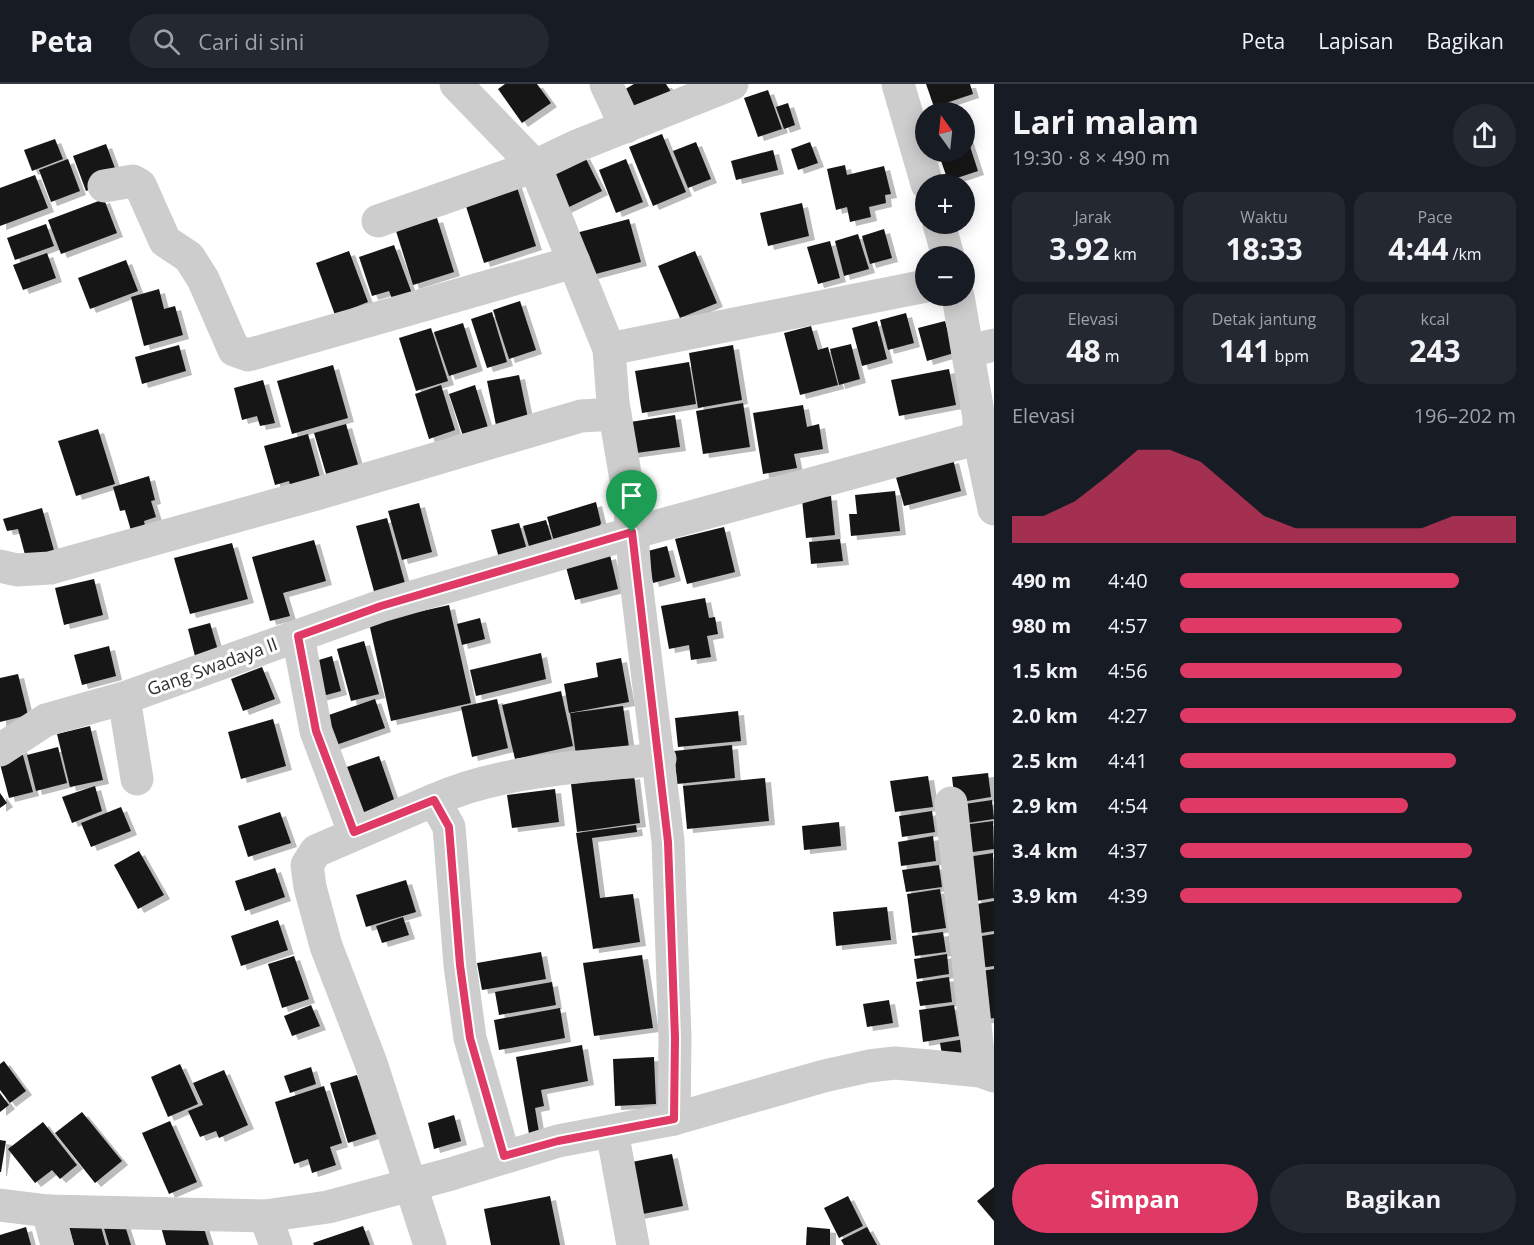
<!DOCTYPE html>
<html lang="id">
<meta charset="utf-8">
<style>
body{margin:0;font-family:"Open Sans",sans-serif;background:#242831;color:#f1f3f6;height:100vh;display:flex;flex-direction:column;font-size:22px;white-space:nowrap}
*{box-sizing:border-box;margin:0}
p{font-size:20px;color:#9ea1a6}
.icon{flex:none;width:33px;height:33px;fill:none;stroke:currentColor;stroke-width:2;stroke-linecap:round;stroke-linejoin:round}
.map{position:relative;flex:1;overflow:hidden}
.panel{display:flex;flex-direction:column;background:#171b24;width:540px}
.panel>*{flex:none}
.needle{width:39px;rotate:345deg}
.tools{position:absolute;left:915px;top:18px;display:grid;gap:12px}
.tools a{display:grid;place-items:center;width:60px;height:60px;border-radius:50%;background:#171b24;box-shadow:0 3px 15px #0003;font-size:30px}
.pin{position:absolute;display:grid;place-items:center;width:51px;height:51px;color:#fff;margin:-62px -26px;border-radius:50% 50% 50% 0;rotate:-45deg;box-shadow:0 0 6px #0007}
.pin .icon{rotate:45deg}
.round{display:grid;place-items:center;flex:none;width:63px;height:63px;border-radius:32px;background:#242831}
.headline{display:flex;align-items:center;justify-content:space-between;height:102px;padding:0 18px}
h1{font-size:33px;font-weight:700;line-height:45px}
.metrics{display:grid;grid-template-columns:repeat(3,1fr);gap:9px;height:102px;padding:6px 18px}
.metrics div{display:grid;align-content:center;border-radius:15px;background:#242831;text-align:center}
.metrics b{font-size:30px;font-weight:700}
.metrics small{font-size:16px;font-weight:400}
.metrics p{font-size:16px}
.chart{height:168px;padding:12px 18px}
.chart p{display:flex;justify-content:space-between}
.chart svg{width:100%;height:108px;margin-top:6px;fill:#df3a65;opacity:.7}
.primary-button{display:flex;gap:12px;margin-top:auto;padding:12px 18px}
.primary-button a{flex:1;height:69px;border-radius:36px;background:#df3a65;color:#fff;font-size:24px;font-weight:700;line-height:69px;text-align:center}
.primary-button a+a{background:#242831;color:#f1f3f6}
ul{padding:0 18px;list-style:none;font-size:20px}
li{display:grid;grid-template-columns:96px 72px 1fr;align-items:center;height:45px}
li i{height:15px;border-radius:8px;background:#df3a65}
header{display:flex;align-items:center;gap:36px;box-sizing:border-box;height:84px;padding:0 30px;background:#171b24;border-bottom:2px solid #363941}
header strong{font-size:28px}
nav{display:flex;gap:33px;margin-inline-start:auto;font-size:21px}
.search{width:420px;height:54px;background:#242831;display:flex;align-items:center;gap:15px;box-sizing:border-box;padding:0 21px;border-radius:33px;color:#9ea1a6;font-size:22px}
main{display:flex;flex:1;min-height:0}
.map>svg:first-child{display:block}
.building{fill:#171717;filter:url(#shadow)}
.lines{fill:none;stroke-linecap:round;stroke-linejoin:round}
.minor{stroke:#cdcdcd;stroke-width:33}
.route-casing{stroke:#fff;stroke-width:12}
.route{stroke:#df3a65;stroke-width:8}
.labels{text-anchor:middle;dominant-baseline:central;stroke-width:6;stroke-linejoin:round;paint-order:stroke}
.street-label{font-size:18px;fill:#303030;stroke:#fff}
</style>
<header>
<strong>Peta</strong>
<div class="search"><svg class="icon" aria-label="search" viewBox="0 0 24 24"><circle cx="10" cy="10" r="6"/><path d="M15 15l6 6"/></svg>Cari di sini</div>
<nav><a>Peta</a><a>Lapisan</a><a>Bagikan</a></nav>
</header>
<main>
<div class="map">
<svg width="994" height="1161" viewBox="0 0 994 1161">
<defs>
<filter id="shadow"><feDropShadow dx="6" dy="4" stdDeviation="0" flood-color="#0004"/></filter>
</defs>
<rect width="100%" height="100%" fill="#fff"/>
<g class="building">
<path d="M505 0H537L551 19 522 39 498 5Z"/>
<path d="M634 0H666L673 11 630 36 615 11Z"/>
<path d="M926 0H970L973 10 934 23Z"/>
<path d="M768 6 782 45 758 53 744 14Z"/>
<path d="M788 19 795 41 784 45 776 23Z"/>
<path d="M965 47 978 87 948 97 938 68H964Z"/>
<path d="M662 50 686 108 653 122 629 63Z"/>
<path d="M55 55 63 75 32 87 24 66Z"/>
<path d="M696 58 711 95 688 104 673 67Z"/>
<path d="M810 58 818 79 798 86 791 65Z"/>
<path d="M106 60 119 95 86 107 73 72Z"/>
<path d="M773 66 778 86 736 96 731 77Z"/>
<path d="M584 71 602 107 561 127 543 90Z"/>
<path d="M68 75 80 107 51 118 39 86Z"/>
<path d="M626 75 643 118 616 129 599 86Z"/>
<path d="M845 81 847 91 884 82 891 110 885 111 886 119 869 123 871 133 850 138 847 123 836 126 827 85Z"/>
<path d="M35 91 48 124 0 142V104Z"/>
<path d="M515 97 536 162 484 179 463 113Z"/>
<path d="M104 115 117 149 61 170 48 136Z"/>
<path d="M802 119 809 152 768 162 760 129Z"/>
<path d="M437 134 454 188 413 201 396 147Z"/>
<path d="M629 135 641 178 588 192 576 149Z"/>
<path d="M46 140 54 162 15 176 7 154Z"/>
<path d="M884 145 892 174 870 180 862 152Z"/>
<path d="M858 150 869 185 844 192 835 157Z"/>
<path d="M830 157 840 194 818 200 807 163Z"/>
<path d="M394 161 414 215 395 222 389 207 372 212 359 173Z"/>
<path d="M349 167 368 218 335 231 316 179Z"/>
<path d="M695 167 717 219 680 234 658 182Z"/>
<path d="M47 169 56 194 23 206 13 181Z"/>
<path d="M126 176 138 207 90 225 78 194Z"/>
<path d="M159 205 164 225 175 222 183 251 144 262 131 213Z"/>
<path d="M520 217 536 266 509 275 493 226Z"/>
<path d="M492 228 507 278 487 284 471 235Z"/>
<path d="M906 229 914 259 888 266 880 236Z"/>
<path d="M877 237 887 275 862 282 852 244Z"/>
<path d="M945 237 954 269 927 277 918 244Z"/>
<path d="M463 239 477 283 449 292 434 248Z"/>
<path d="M811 242 818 266 828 263 838 301 800 311 784 249Z"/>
<path d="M431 244 448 297 416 307 399 254Z"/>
<path d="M851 260 860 295 839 301 830 265Z"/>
<path d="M179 261 186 287 142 300 135 273Z"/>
<path d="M733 261 742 316 698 324 689 269Z"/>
<path d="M689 278 696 320 642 329 635 287Z"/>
<path d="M333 281 348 334 292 350 277 297Z"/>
<path d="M949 285 956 321 899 332 891 296Z"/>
<path d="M519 291 530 344 498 351 487 297Z"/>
<path d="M263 296 275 339 260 342 257 332 242 336 234 304Z"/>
<path d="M441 301 455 346 429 355 415 310Z"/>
<path d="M475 301 489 347 464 355 449 310Z"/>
<path d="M743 319 750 363 703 370 696 327Z"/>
<path d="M803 321 807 343 819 340 823 365 794 370 797 384 763 390 753 329Z"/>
<path d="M675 331 680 363 629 370 624 339Z"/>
<path d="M346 340 359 384 327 393 314 349Z"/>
<path d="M98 345 115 400 76 412 58 357Z"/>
<path d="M308 350 323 404 293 412 289 397 275 401 264 362Z"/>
<path d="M953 375 961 407 904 422 895 390Z"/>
<path d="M149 392 155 416 151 417 156 433 144 437 146 446 132 450 125 426 120 427 113 403Z"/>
<path d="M895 407 900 447 851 452 849 430H857L855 411Z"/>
<path d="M831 412 835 451 806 454 802 415Z"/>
<path d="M596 418 601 439 591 459 557 468 547 433Z"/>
<path d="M419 419 432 468 402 476 388 427Z"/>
<path d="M42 424 55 470 27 478 18 445 7 447 3 435Z"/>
<path d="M387 434 406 503 375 511 356 442Z"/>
<path d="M546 436 556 469 533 476 523 442Z"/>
<path d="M519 439 530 476 502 484 491 446Z"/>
<path d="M724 443 735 488 687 500 675 455Z"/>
<path d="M840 455 843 477 811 480 809 458Z"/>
<path d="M314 456 326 497 283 509 290 532 270 537 252 473Z"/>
<path d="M232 459 248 515 190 530 174 474Z"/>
<path d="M667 462 675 493 653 499 644 468Z"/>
<path d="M610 471 618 505 575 516 566 483Z"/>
<path d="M94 495 103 531 64 541 55 504Z"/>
<path d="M705 514 709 534 715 533 718 550 707 552 711 573 691 576 689 561 669 565 661 522Z"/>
<path d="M449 521 471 619 391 637 369 539Z"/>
<path d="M480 534 485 555 462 561 457 540Z"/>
<path d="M210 539 220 573 197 580 188 545Z"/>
<path d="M364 557 379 610 351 617 337 565Z"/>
<path d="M109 562 116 592 82 601 74 571Z"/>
<path d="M541 569 546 595 476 612 470 586Z"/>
<path d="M332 572 341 607 319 613 309 579Z"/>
<path d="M621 574 629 618 569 629 564 600 598 593 596 579Z"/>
<path d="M262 583 275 615 243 627 231 595Z"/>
<path d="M18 590 28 631 0 638V594Z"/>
<path d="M561 607 573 662 515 675 502 621Z"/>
<path d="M375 615 385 644 333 662 323 633Z"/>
<path d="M497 615 508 664 472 673 461 623Z"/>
<path d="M623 622 629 663 576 671 570 629Z"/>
<path d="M738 627 741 657 678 663 675 634Z"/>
<path d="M273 635 286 682 241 695 228 648Z"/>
<path d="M90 642 103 696 70 703 57 650Z"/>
<path d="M732 661 735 694 677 700 674 667Z"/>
<path d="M58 663 67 699 36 707 27 671Z"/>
<path d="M21 664 33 708 9 714 0 680Z"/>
<path d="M379 672 396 721 351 736 335 687Z"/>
<path d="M988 689 991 713 955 719 952 693Z"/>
<path d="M634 691 640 739 577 748 571 700Z"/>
<path d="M928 692 933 723 895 728 890 697Z"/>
<path d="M765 694 769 737 687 745 683 702Z"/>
<path d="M95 702 102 727 72 739 62 713Z"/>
<path d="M555 705 559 738 512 744 507 711Z"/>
<path d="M0 709 7 719 0 724Z"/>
<path d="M992 716 994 735 961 740 958 721Z"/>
<path d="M121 723 131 747 91 763 81 739Z"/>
<path d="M932 727 935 748 902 753 899 732Z"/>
<path d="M280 728 291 759 248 773 238 742Z"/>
<path d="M993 737 994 765 959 770 955 742Z"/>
<path d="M839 738 841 762 804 766 802 742Z"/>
<path d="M636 741 637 748 592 754 600 814 633 810 640 858 593 865 576 749Z"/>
<path d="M933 752 936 777 901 782 898 758Z"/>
<path d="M139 767 164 811 138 825 114 781Z"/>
<path d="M993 769 994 814 976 817 961 774Z"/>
<path d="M939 781 942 803 906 808 902 786Z"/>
<path d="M275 784 285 813 245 827 235 797Z"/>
<path d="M406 796 416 828 366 843 356 811Z"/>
<path d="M940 805 946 844 912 849 907 810Z"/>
<path d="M994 817V847L975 850 971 821Z"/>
<path d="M887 823 891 856 836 862 833 828Z"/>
<path d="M403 833 409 851 382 859 376 842Z"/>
<path d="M278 836 288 866 241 882 231 852Z"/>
<path d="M943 848 946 868 915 872 912 852Z"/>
<path d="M994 850V882L980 884 976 853Z"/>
<path d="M541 868 546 895 482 906 477 879Z"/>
<path d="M947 870 949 890 917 895 914 875Z"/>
<path d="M642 871 653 944 594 952 583 879Z"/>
<path d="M294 872 309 915 282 924 268 880Z"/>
<path d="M994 885V934L982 936 975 888Z"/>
<path d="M949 893 952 918 920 922 916 898Z"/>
<path d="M552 898 556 921 499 931 495 908Z"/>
<path d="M889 916 893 939 867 943 863 920Z"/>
<path d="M311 921 320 942 292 952 284 932Z"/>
<path d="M954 921 959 952 923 958 919 926Z"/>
<path d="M560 924 565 954 499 966 494 936Z"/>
<path d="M965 955 968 972 943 976 940 959Z"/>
<path d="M582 961 588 997 541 1006 544 1022 535 1024 539 1048 529 1050 516 973Z"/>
<path d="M654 973 656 1020 615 1022 613 975Z"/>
<path d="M4 977 26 1007 10 1019 0 1006V980Z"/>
<path d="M180 980 198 1020 168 1033 151 993Z"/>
<path d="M311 983 316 1000 290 1009 284 992Z"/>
<path d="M224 986 248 1041 219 1054 216 1047 200 1053 188 1027 203 1021 193 999Z"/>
<path d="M357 991 376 1050 348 1059 330 999Z"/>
<path d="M324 1002 342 1059 330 1063 336 1081 312 1089 308 1075 294 1080 275 1018Z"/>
<path d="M0 1009 9 1021 0 1028Z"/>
<path d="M82 1028 122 1077 95 1099 55 1049Z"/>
<path d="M454 1031 461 1057 434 1065 428 1039Z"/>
<path d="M170 1037 197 1098 169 1110 142 1049Z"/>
<path d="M43 1038 77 1081 60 1095 52 1086 35 1099 8 1065Z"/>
<path d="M0 1056 6 1057 1 1088H0Z"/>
<path d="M672 1070 683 1122 638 1131 627 1079Z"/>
<path d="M994 1103V1137L977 1117Z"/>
<path d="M550 1112 560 1161H491L484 1125Z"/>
<path d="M848 1112 863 1142 839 1154 824 1124Z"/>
<path d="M200 1131 209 1161H166L161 1143Z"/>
<path d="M98 1132 106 1161H74L68 1141Z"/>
<path d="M123 1135 131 1161H109L103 1141Z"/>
<path d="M363 1142 370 1161H314L313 1159Z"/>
<path d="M26 1143 31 1161H0V1151Z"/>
<path d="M807 1143 830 1145V1161H806Z"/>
<path d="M867 1143 877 1161H844L841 1156Z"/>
</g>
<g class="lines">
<g class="minor">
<path d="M456 0 535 82 609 265 613 319 629 413 635 489 668 757 675 954 674 1035"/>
<path d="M606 0 626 43"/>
<path d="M898 0 927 100"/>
<path d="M104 102 133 97 140 101 165 157 189 173 203 195 234 266 248 271 574 178"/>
<path d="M378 137 535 82 579 61 732 0"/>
<path d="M939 140 948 172"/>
<path d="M958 212 979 334V354L994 425"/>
<path d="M609 265 926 202"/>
<path d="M968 267 994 261"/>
<path d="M0 482 17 486 50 484 316 410 581 332 615 330"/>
<path d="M298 552 316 647 354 748"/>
<path d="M124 614 137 695"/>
<path d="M0 666 46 636 124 614 381 522 632 449 979 354"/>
<path d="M951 719 980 987"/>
<path d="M612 1047 633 1161"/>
<path d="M504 1072 470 954 460 881 449 743 434 716C504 685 585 683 660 675"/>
<path d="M0 1121 48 1127 265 1132 328 1123 451 1090 558 1057 674 1035 824 992 869 982 895 979 929 982 980 987 994 992"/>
<path d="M48 1127 57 1161"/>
<path d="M265 1132 276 1161"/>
<path d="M430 1161 371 979 326 862 310 803 307 781 316 767 434 716"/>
</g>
</g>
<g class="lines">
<defs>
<path id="route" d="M632 448 668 758 675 954 674 1035 558 1057 504 1072 470 954 460 881 449 743 434 716 354 748 316 647 298 552 381 522Z"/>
</defs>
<use href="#route" class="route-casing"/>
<use href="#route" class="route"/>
</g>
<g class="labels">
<g class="street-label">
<text transform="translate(212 582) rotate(-20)">Gang Swadaya II</text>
</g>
</g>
</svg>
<div class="tools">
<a><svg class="needle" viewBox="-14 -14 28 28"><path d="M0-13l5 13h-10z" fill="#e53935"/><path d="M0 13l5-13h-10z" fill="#9ea1a6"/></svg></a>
<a>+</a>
<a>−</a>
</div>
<div class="pin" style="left:632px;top:448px;background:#1e9e55"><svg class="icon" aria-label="arrive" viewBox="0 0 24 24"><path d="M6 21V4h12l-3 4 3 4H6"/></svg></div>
</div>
<section class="panel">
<div class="headline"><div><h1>Lari malam</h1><p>19:30 · 8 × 490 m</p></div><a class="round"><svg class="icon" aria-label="share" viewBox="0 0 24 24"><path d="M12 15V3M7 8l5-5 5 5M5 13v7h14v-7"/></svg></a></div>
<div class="metrics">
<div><p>Jarak</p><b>3.92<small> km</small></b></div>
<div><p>Waktu</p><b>18:33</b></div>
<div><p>Pace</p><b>4:44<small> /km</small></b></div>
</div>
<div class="metrics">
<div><p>Elevasi</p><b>48<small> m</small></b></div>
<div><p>Detak jantung</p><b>141<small> bpm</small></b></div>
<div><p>kcal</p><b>243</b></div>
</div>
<div class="chart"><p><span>Elevasi</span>196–202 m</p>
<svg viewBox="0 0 160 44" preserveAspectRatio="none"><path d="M0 44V33L10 33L20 27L30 17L40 6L50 6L60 11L70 22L80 33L90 38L100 38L110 38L120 38L130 38L140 33L150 33L160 33V44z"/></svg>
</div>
<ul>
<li><b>490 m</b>4:40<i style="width:83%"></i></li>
<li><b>980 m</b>4:57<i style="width:66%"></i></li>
<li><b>1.5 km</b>4:56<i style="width:66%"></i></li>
<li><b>2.0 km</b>4:27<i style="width:100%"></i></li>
<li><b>2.5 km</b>4:41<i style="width:82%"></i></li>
<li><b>2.9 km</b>4:54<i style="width:68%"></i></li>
<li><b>3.4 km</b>4:37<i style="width:87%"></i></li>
<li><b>3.9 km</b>4:39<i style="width:84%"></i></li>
</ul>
<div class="primary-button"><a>Simpan</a><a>Bagikan</a></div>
</section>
</main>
